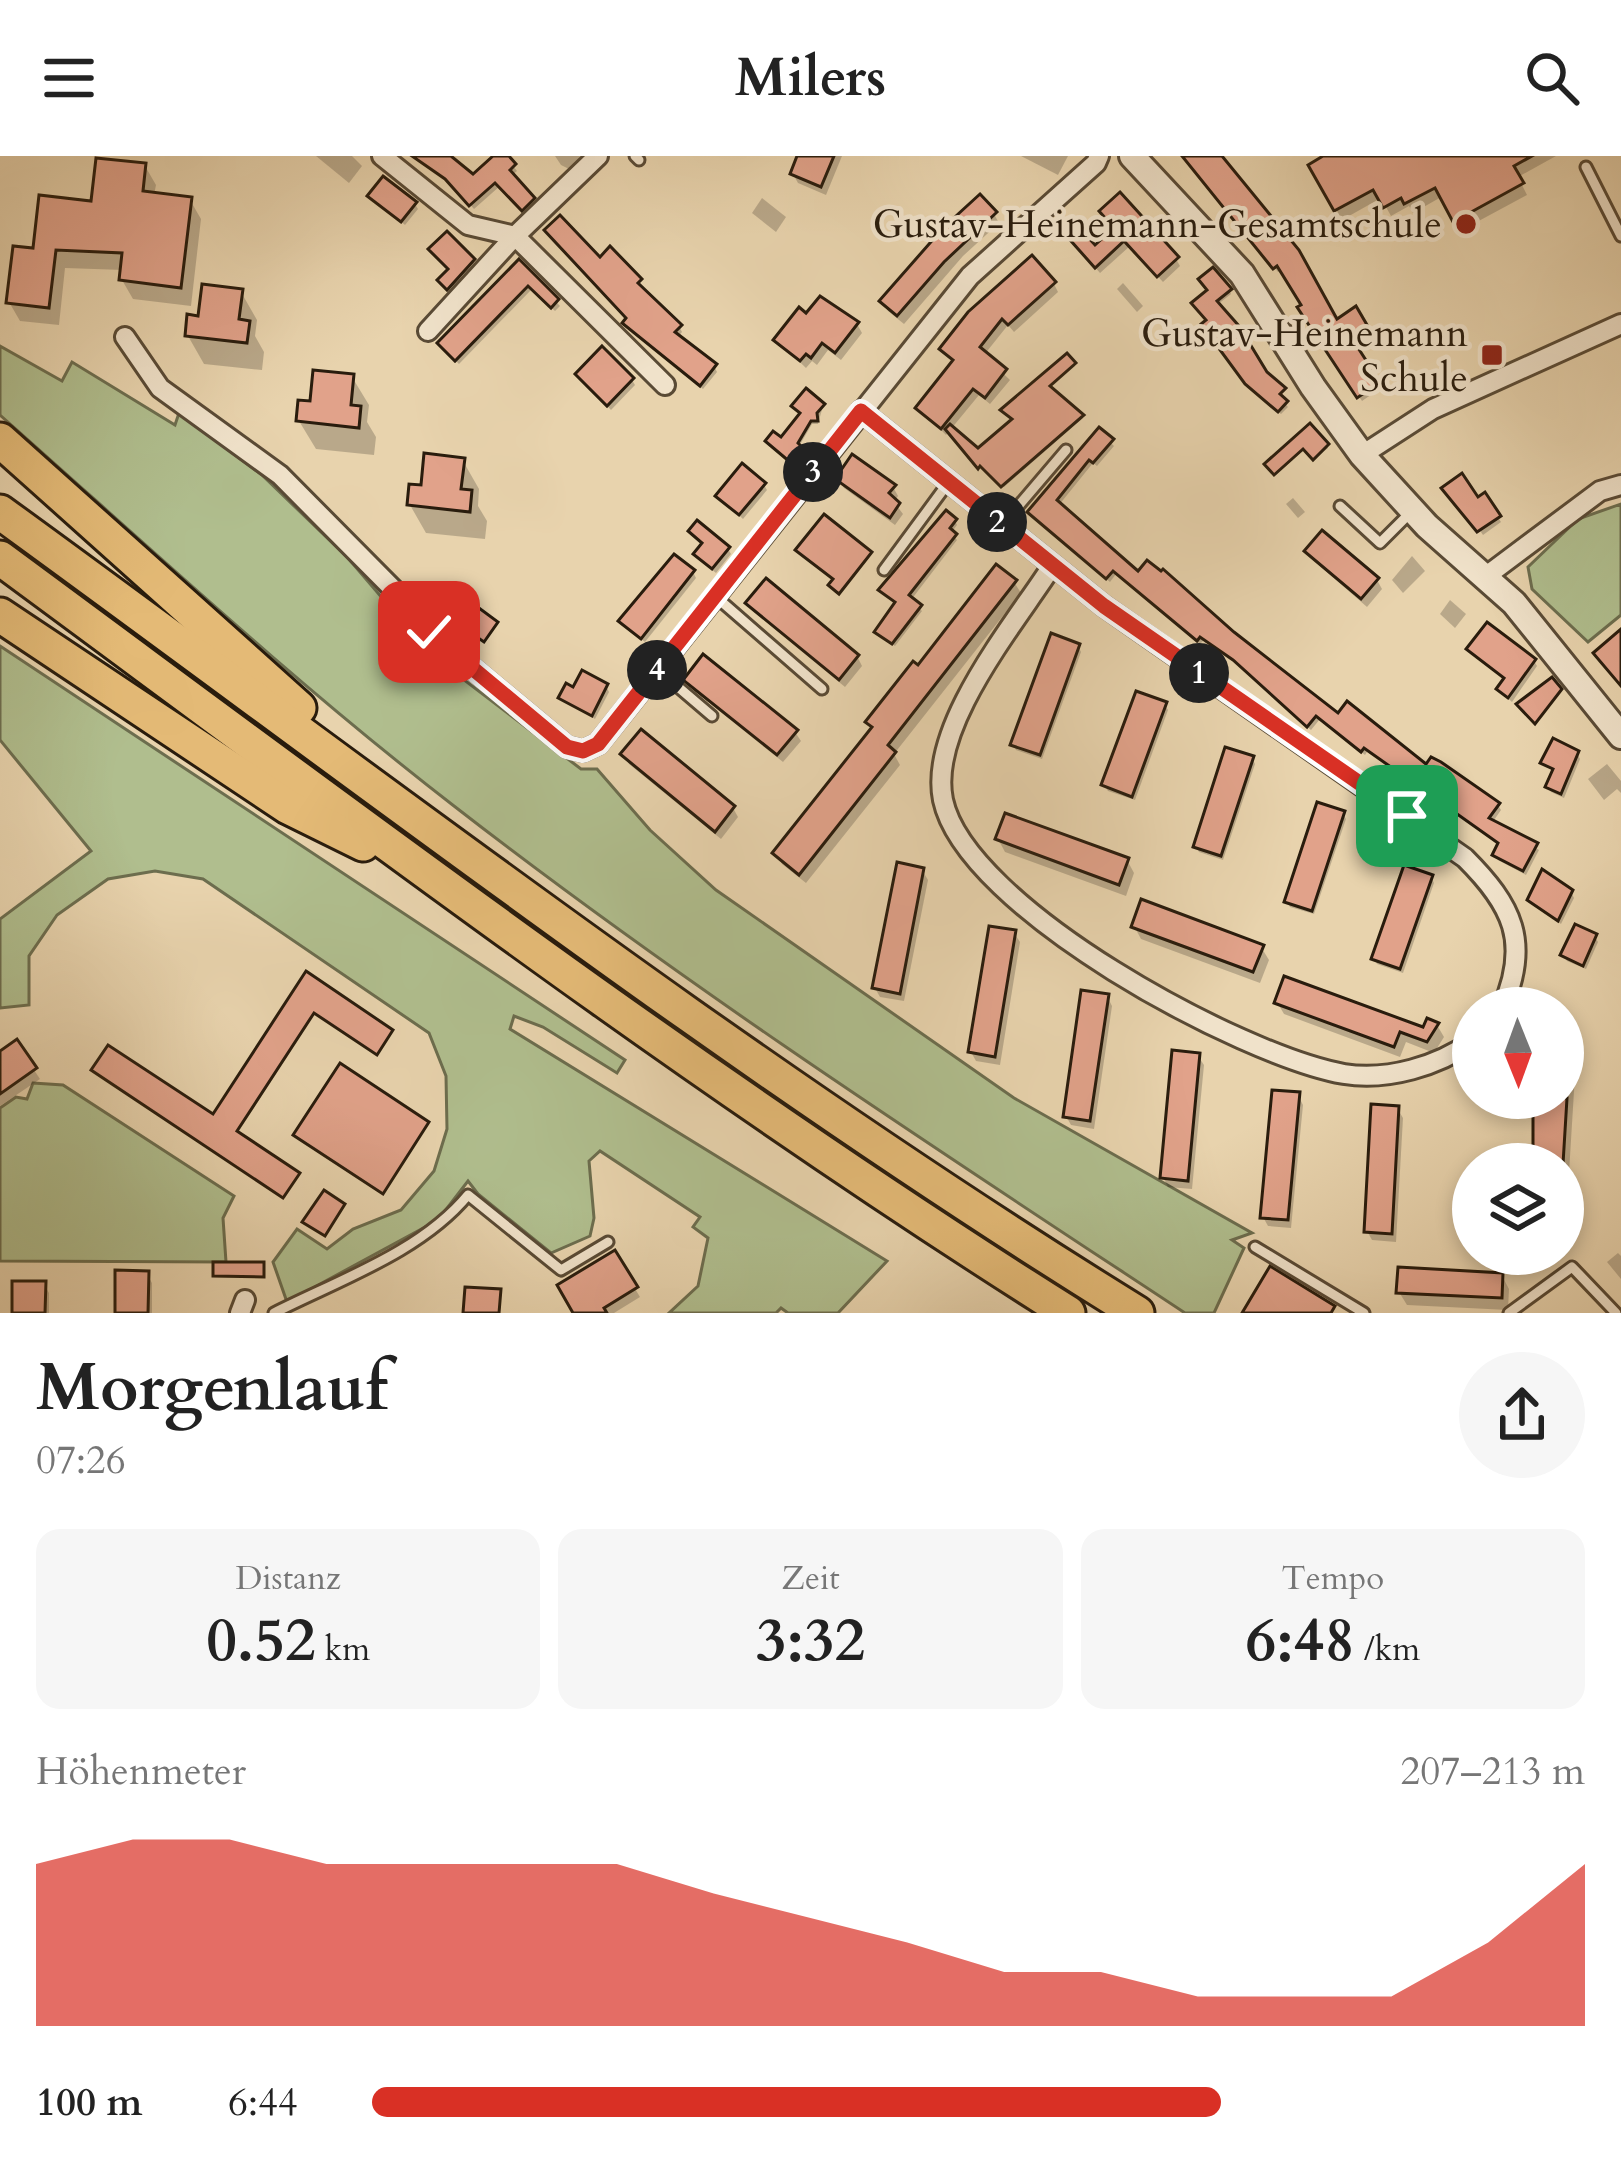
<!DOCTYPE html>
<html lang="de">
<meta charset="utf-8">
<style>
body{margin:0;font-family:Cardo,serif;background:#f6f6f6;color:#222;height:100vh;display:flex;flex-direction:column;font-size:45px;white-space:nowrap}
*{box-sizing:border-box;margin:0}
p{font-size:39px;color:#767676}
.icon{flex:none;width:66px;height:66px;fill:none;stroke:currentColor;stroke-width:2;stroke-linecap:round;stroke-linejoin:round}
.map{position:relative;height:1157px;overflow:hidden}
.drawer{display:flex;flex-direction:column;background:#fff;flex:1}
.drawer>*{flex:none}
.needle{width:78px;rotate:179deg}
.buttons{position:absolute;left:1452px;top:831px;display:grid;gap:24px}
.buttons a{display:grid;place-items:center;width:132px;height:132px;border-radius:50%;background:#fff;box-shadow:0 6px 18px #0003;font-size:60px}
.pin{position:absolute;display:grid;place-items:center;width:102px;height:102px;color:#fff;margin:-51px;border-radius:24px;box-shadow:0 6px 18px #0006}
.km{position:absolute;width:60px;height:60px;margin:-30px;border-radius:50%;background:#222;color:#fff;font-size:33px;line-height:60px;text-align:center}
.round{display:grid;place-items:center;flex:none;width:126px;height:126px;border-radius:63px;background:#f6f6f6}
.overview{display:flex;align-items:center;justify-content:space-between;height:204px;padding:0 36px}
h1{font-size:66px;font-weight:700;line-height:90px}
.metrics{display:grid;grid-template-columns:repeat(3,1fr);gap:18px;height:204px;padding:12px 36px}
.metrics div{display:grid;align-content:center;border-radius:24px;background:#f6f6f6;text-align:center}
.metrics b{font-size:60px;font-weight:700}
.metrics small{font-size:33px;font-weight:400}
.metrics p{font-size:33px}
.chart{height:336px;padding:24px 36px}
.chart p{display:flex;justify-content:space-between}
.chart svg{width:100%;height:216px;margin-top:12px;fill:#d93025;opacity:.7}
ul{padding:0 36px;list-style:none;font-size:39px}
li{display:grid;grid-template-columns:192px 144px 1fr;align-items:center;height:90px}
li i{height:30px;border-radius:15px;background:#d93025}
header{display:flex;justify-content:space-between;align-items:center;height:156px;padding:0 36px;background:#fff;font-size:54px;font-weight:700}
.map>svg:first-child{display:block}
.green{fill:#b0be8e;stroke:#6c6d4e;stroke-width:3}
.shadow{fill:#0003}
.building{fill:#e1a28a;stroke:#291c0d;stroke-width:3}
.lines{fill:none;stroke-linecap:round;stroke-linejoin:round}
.service-casing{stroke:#594a35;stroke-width:15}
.minor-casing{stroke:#594a35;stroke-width:24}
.tertiary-casing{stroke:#594a35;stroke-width:30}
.motorway-casing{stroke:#291c0d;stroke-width:39}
.service{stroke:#f0e2ca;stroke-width:9}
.minor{stroke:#f0e2ca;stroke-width:18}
.tertiary{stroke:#f0e2ca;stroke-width:24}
.motorway{stroke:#e4ba76;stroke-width:33}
.route-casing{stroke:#fff;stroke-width:24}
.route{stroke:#d93025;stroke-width:15}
.poi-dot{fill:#8f2418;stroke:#f0e2ca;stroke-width:4.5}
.labels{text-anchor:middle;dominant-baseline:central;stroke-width:9;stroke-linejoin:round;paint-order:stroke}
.poi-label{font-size:39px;fill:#291c0d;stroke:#f0e2ca;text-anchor:end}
</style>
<header><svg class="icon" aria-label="menu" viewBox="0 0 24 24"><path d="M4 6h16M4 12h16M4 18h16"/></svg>Milers<svg class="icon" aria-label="search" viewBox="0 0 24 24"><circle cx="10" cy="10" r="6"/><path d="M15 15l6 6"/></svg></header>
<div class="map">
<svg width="1621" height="1157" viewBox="0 0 1621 1157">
<rect width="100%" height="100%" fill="#e8d3ad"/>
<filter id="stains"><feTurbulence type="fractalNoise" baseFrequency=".00167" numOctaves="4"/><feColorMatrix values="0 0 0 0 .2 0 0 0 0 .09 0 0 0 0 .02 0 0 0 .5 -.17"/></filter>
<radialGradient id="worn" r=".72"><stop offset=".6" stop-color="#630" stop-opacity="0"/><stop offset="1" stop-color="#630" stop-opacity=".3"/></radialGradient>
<g class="green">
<path d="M0 190 62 225 72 206 175 269 179 257 262 319 348 402 430 498 581 613H597L650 674 716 734 1014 942 1252 1077 1232 1084 1244 1092 1214 1157H1185C938 994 688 832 454 650 296 528 149 391 0 259Z"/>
<path d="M1621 348V459L1588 486 1532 433 1528 411 1578 363Z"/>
<path d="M0 490 625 904 617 917 543 871 514 860 510 873 887 1105 838 1157H788L781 1152 776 1157H669L698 1130 708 1082 693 1071 700 1061 600 995 589 1005 594 1062 590 1080 551 1097 478 1038 468 1025 438 1064 287 1146 273 1106 297 1073 327 1093 353 1073 401 1054 434 1015 447 973 446 920 429 877 203 723 155 715 108 723 57 759 29 800V849L0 852V763L91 695 0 584Z"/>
<path d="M33 927 63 929 234 1040 223 1062 226 1106 0 1105V952L16 941 27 943Z"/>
</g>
<g class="shadow">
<path d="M316 0H352L362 10 349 27Z"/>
<path d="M413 0H447L473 22 498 0H505L517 15 511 20 536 49 526 58 500 30 474 53 452 28Z"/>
<path d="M555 0H580L573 15 561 9Z"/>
<path d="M801 0H842L826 39 798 27 793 18Z"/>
<path d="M1021 0H1068L1058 19Z"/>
<path d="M1188 0H1220L1336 168 1355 154 1370 180 1353 190 1381 232 1362 245 1304 157 1305 150 1282 114 1278 116Z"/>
<path d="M1330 0H1556L1518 21 1527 39 1462 74 1443 40 1413 57 1409 50 1391 60 1381 42 1342 64 1312 10Z"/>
<path d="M145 10 156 29 154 39 190 44 201 63 191 150 133 143 122 124 123 114 65 112 59 169 20 165 9 146 35 95Z"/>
<path d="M371 40 415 48 418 53 405 69Z"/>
<path d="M762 42 786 61 776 76 752 57Z"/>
<path d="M994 58 999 67 963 100 904 168 888 155 883 146Z"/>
<path d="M1117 74 1176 103 1180 110 1163 126 1130 90 1100 117 1071 83 1095 94Z"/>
<path d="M473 105 476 111 451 137 443 130 450 114Z"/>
<path d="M600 105 639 125 640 133 679 170 682 176 677 182 714 210 717 216 703 233 628 172 625 167 629 163Z"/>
<path d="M519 107 560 150 555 155 532 133 459 208 444 193Z"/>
<path d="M1123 127 1143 150 1137 156 1117 133Z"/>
<path d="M1054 128 1058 136 1014 176 1008 169 984 199 1010 224 990 248 979 239 951 273 978 295 1015 264 1066 201 1075 210 1049 233 1083 262 1004 331 983 310 980 312 949 275 946 279 919 252 955 207 942 193Z"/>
<path d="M1229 134 1231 138 1217 149 1265 218 1283 234 1281 243 1288 251 1281 258 1250 231 1218 173 1195 147Z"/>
<path d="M241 136 257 164 255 180 264 196 262 214 204 208 188 180 201 163Z"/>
<path d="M857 168 862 177 841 204 828 194 817 209 812 205 806 212 777 184Z"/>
<path d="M352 221 369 249 367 266 376 281 374 299 316 293 299 265 313 248Z"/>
<path d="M582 224H632L635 229 611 254Z"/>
<path d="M823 250 818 268H812L798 292 802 297 793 308 770 289Z"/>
<path d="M1310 271 1328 292 1315 303 1305 293 1276 319 1267 309Z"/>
<path d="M1099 275 1114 290 1097 310 1093 307 1059 349 1138 419 1232 478 1338 561 1498 649 1501 654 1492 667 1539 694 1526 719 1498 704 1495 699 1500 689 1367 596 1365 599 1320 563 1311 574 1239 509 1204 484 1200 488 1116 418 1110 426 1034 361Z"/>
<path d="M463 305 479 333 478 350 487 365 485 383 426 377 410 349 423 332Z"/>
<path d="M838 323 893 331 898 340 894 346 903 358 895 369 844 332Z"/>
<path d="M764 329 767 334 743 363 719 340Z"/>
<path d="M1445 333 1477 345 1484 340 1501 366 1483 379 1467 356 1462 359Z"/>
<path d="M1293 342 1305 356 1298 362 1286 348Z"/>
<path d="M955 365 957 369 951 377 957 384 911 444 922 455 895 490 877 476 897 448 884 438Z"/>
<path d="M692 376 728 393 731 398 716 417 700 404 697 398 704 389Z"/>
<path d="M1308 395 1377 424 1382 433 1367 451 1313 404Z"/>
<path d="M1412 400 1425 415 1403 437 1392 424Z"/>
<path d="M693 416 696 422 645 486 625 471 622 466Z"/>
<path d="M1014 426 1021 437 894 598 900 609 806 727 782 708 776 697 873 574 869 566 918 513Z"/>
<path d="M1450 444 1466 458 1455 472 1440 458Z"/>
<path d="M749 447 857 500 862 510 845 531 754 456Z"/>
<path d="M1078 490 1081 496 1042 603 1016 594 1013 588Z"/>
<path d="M1470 493 1534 505 1537 510 1512 546 1499 534 1506 524Z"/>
<path d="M687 524 795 576 801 585 783 606 692 533Z"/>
<path d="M606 530 609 536 595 563 561 542Z"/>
<path d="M1165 549 1168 554 1135 644 1108 635 1104 629Z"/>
<path d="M1577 597 1580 603 1564 642 1551 636 1548 631 1555 616 1544 607Z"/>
<path d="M623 598 733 652 738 661 721 683 629 608Z"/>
<path d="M1252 602 1255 608 1223 704 1199 696 1196 690Z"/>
<path d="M1607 608 1621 625V637L1617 633 1604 644 1588 623Z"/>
<path d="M1343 658 1346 663 1314 758 1290 751 1287 745Z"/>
<path d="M998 683 1127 704 1134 717 1126 740 1005 696Z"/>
<path d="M922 714 928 724 904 845 880 841 875 832Z"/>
<path d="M1431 721 1434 727 1403 817 1377 808 1374 802Z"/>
<path d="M1571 736 1574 742 1561 768 1530 744Z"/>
<path d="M1134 770 1261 791 1269 804 1260 827 1141 783Z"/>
<path d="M1014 777 1020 786 1000 909 976 905 971 896Z"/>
<path d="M1595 781 1598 786 1586 813 1567 805 1563 799Z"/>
<path d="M306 820 392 877 378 898 315 857 237 978 298 1019 285 1042 95 916 213 962Z"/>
<path d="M1107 840 1112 850 1094 973 1071 969 1066 960Z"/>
<path d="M1277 846 1425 875 1437 869 1444 881 1434 897 1406 886 1400 901 1284 858Z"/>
<path d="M1563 873H1570L1577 886 1565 1083 1563 1008H1535L1539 942H1563Z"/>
<path d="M0 898 34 914 40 923 0 950Z"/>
<path d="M1198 900 1204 909 1192 1033 1168 1031 1163 1021Z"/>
<path d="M1298 939 1303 949 1291 1072 1268 1070 1263 1061Z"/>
<path d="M1397 952 1403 962 1396 1086 1372 1084 1367 1075Z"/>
<path d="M1618 1097 1621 1100V1123L1607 1106Z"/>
<path d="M614 1098 640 1141 614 1157H577Z"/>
<path d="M147 1118 152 1127V1157H118Z"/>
<path d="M1502 1120 1509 1133 1508 1154 1407 1149 1399 1136Z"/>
<path d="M44 1128 49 1137V1157H15Z"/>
</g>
<g class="building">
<path d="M412 0H451L473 18 493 0H509L516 8 510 14 535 42 522 55 495 27 469 50 445 23Z"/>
<path d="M797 0H834L821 31 790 18Z"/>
<path d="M1182 0H1222L1299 94 1337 163 1356 150 1370 174 1353 184 1380 226 1357 242 1297 151 1301 149 1277 110 1273 113Z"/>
<path d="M1323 0H1532L1514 10 1524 27 1453 66 1435 32 1404 48 1401 42 1383 52 1373 34 1334 55 1308 9Z"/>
<path d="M96 2 146 7 143 35 192 41 181 132 119 124 122 97 56 94 49 152 6 147 13 90 33 92 39 39 91 45Z"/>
<path d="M383 20 417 46 401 66 367 40Z"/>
<path d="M1120 36 1179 101 1157 121 1124 85 1095 112 1063 76 1074 66 1095 89 1114 72 1099 55Z"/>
<path d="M980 38 997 56 944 106 897 160 879 145 944 71Z"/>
<path d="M560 59 600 101 610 90 642 123 638 127 682 169 675 176 717 208 700 230 622 167 626 162 544 74Z"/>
<path d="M447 75 475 103 447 134 437 124 448 113 428 93Z"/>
<path d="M1032 99 1056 126 1008 169 1002 163 980 191 1007 213 985 242 973 233 941 273 915 252 953 204 939 193 968 156Z"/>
<path d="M519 103 559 143 551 152 528 130 455 205 437 187Z"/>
<path d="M1213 111 1232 133 1217 145 1239 170 1267 216 1286 232 1280 238 1288 245 1278 256 1245 228 1201 168 1206 164 1191 147 1207 134 1198 123Z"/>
<path d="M202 128 243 133 239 163 250 165 247 187 185 180 187 158 198 160Z"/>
<path d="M820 140 859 166 835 197 822 187 811 202 806 198 800 205 773 184 799 151 806 157Z"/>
<path d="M602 190 634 222 607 250 575 218Z"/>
<path d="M1067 197 1076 207 1050 230 1084 259 1001 331 980 310 978 313 945 273 950 268 978 292 1012 263 1000 254Z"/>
<path d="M313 214 354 218 351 249 361 250 359 272 296 265 298 244 310 245Z"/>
<path d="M806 232 825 248 817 257 818 265H811L798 287 802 291 790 306 765 285 773 275 781 281 800 257 791 250Z"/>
<path d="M1310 267 1329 288 1313 304 1303 293 1274 319 1264 308Z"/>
<path d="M1099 271 1114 283 1093 307 1089 304 1057 344 1138 415 1147 404 1161 415 1163 413 1234 476 1338 557 1347 545 1426 608 1431 601 1441 606 1500 647 1489 662 1538 687 1523 715 1492 699 1498 687 1364 592 1361 596 1316 560 1307 571 1233 504 1200 481 1197 485 1113 415 1106 423 1027 356Z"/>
<path d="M424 297 465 302 461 333 472 334 470 356 407 349 409 328 421 329Z"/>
<path d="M852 298 896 329 889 337 900 347 890 362 835 323Z"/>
<path d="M742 307 766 327 739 359 715 340Z"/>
<path d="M1462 317 1478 341 1485 336 1501 360 1477 376 1441 332Z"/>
<path d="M946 354 957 363 950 372 957 378 909 439 922 449 892 488 874 476 895 446 878 434Z"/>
<path d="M824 358 872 396 839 438 828 429 833 423 795 394Z"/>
<path d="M697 364 730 391 712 413 693 398 702 387 688 375Z"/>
<path d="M1322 374 1379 422 1361 443 1304 395Z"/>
<path d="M674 398 695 414 641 483 618 465Z"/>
<path d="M996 408 1017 424 888 589 896 596 799 719 772 697 872 571 865 566 913 505 918 509Z"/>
<path d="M766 422 859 499 839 524 745 447Z"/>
<path d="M460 438 498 466 484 486 445 459Z"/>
<path d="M1487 466 1536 503 1508 542 1496 533 1504 522 1466 493Z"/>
<path d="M1621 473V530L1593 497Z"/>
<path d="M1051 477 1080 488 1040 599 1010 589Z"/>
<path d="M703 498 798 574 777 599 683 524Z"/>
<path d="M582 514 608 528 592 560 558 542 566 527 573 531Z"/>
<path d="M1552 521 1562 533 1535 568 1516 548Z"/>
<path d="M1136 535 1167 546 1132 641 1101 629Z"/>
<path d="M641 573 735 650 715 676 620 598Z"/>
<path d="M1553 582 1579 595 1561 638 1545 631 1553 613 1540 607Z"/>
<path d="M1225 591 1254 600 1221 700 1193 691Z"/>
<path d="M1317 646 1345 655 1312 755 1284 746Z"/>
<path d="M1005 657 1129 702 1119 729 995 683Z"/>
<path d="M897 706 924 712 900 838 872 832Z"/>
<path d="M1404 709 1433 719 1400 813 1371 803Z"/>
<path d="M1542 713 1573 734 1558 765 1527 744Z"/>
<path d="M1141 743 1264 789 1253 816 1131 771Z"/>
<path d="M1575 768 1597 778 1583 810 1560 799Z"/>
<path d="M989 770 1016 774 995 901 968 896Z"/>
<path d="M306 815 393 874 377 899 314 857 237 975 300 1017 283 1042 91 914 108 889 213 958Z"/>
<path d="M1284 820 1423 871 1427 862 1439 867 1427 886 1400 876 1394 891 1274 847Z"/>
<path d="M1081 834 1109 838 1090 965 1063 961Z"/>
<path d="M17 883 37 912 0 938V895Z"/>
<path d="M1172 894 1200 897 1188 1025 1160 1022Z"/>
<path d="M340 907 429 966 383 1038 293 979Z"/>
<path d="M1272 934 1300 936 1288 1064 1260 1062Z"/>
<path d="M1537 942H1567L1563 1008H1533V956H1536Z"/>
<path d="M1371 948 1399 950 1392 1078 1364 1076Z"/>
<path d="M324 1034 345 1048 325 1080 302 1066Z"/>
<path d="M615 1094 638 1131 604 1152 607 1157H573L557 1129Z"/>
<path d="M213 1106H264V1121L213 1120Z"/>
<path d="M1270 1110 1335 1150 1331 1157H1242Z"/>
<path d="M1398 1111 1503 1117 1502 1142 1396 1137Z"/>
<path d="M115 1114 149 1115 148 1157H115Z"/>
<path d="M12 1125H46L45 1157H12Z"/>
<path d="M465 1131 501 1133 499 1157H463Z"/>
</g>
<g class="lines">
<defs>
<g id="service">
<path d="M635 0 639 4"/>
<path d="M1586 11 1621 80"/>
<path d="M1340 350 1380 387 1412 355"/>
<path d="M1003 368 1066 294"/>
<path d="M884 414 948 327"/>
<path d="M715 440 822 533"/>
<path d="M657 513 712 560"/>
<path d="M1255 1091 1364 1157"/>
<path d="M274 1157C339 1124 421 1096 468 1039L561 1114 608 1086"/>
<path d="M1509 1157 1572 1111 1616 1157"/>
</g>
<g id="minor">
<path d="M382 0 468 69 515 80 665 229"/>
<path d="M428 175 515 80 598 0"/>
<path d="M125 181 160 232 280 319 404 444 429 476 567 591 583 595 598 588 970 120 1096 7 1099 0"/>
<path d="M861 255 1104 450 1465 702C1512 749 1531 786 1502 852"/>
<path d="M1362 299 1433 253 1621 168"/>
<path d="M1052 410C1014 469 928 571 943 644 966 752 1241 900 1344 918 1388 925 1438 910 1473 885"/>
<path d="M1485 421 1600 335 1621 329"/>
<path d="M240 1157 245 1144"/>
</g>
<path id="tertiary" d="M1132 0 1242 118 1313 231 1362 299 1427 370 1514 447 1621 580"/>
<g id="motorway">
<path d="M0 284 299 552"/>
<path d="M0 356C374 628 743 914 1137 1157"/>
<path d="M0 402C350 660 699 925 1068 1157"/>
<path d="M0 459 288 651 363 688"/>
</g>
</defs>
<use href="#service" class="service-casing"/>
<use href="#minor" class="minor-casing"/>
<use href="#tertiary" class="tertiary-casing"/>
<use href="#motorway" class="motorway-casing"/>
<use href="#service" class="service"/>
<use href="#minor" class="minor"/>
<use href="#tertiary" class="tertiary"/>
<use href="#motorway" class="motorway"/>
</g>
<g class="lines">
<defs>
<path id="route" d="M429 476 567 591 583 595 598 588 861 255 1104 450 1407 660"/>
</defs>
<use href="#route" class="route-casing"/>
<use href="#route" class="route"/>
</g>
<g class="poi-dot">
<circle cx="1466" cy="68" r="12"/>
<rect x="1480" y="187" width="24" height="24" rx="6"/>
</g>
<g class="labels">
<g class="poi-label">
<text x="1442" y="68">Gustav-Heinemann-Gesamtschule</text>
<text x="1468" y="177">Gustav-Heinemann<tspan x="1468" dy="45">Schule</tspan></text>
</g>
</g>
<rect width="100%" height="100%" filter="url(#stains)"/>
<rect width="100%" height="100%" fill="url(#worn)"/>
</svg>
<div class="buttons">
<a><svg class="needle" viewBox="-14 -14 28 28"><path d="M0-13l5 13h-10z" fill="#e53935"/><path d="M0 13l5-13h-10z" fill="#767676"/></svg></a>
<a><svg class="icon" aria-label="layers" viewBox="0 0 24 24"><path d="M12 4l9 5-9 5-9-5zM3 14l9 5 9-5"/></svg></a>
</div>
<div class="pin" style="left:1407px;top:660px;background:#1e9e55"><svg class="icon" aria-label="arrive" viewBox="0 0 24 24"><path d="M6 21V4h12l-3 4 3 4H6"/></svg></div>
<div class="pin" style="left:429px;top:476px;background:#d93025"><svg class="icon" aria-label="check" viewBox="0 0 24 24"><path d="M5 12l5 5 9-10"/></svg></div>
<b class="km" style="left:1199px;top:517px">1</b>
<b class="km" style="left:997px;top:366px">2</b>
<b class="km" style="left:813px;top:316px">3</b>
<b class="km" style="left:657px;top:514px">4</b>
</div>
<section class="drawer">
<div class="overview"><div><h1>Morgenlauf</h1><p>07:26</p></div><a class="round"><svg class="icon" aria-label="share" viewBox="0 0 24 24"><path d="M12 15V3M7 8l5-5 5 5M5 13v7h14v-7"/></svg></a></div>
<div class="metrics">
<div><p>Distanz</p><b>0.52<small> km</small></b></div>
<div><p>Zeit</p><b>3:32</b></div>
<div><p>Tempo</p><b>6:48<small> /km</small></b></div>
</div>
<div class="chart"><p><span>Höhenmeter</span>207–213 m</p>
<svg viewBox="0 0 160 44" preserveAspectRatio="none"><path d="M0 44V11L10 6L20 6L30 11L40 11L50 11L60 11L70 17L80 22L90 27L100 33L110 33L120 38L130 38L140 38L150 27L160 11V44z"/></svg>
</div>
<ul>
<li><b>100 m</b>6:44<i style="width:70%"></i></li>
</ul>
</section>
